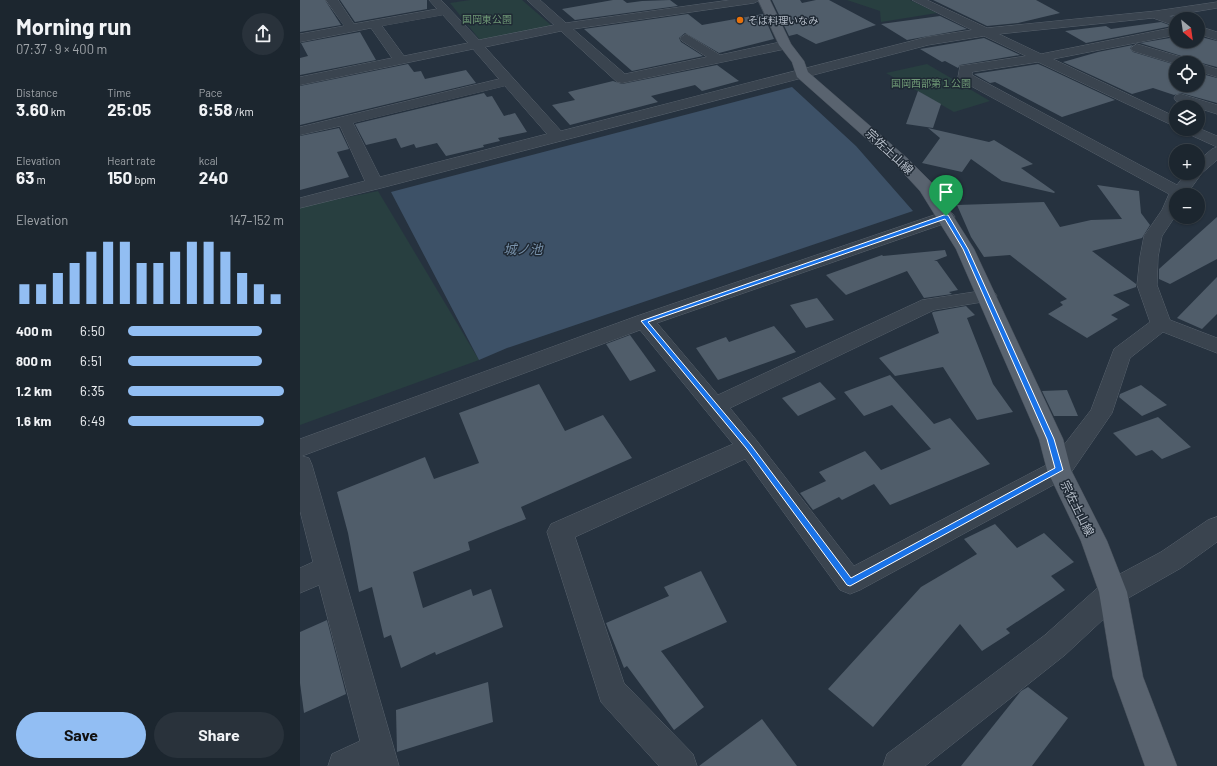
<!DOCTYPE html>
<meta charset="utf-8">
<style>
body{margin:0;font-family:Barlow,"Noto Sans JP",sans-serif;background:#29323b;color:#f1f3f6;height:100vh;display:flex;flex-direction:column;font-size:15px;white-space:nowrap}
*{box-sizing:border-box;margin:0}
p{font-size:13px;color:#a0a5aa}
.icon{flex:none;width:22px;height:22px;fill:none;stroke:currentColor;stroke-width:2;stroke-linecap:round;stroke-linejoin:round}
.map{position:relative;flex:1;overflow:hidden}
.drawer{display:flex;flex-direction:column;background:#1c262f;width:300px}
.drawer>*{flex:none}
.needle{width:26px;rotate:151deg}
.controls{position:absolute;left:869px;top:12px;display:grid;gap:8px}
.controls a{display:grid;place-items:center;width:36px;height:36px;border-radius:50%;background:#1c262f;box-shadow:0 1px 3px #0004,0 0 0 1px #3a434b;font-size:20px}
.pin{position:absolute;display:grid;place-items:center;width:34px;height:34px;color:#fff;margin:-41px -17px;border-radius:50% 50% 50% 0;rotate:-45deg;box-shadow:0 0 4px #0007}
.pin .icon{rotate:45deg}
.round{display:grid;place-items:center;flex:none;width:42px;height:42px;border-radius:21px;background:#29323b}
.summary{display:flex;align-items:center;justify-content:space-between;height:68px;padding:0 16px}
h1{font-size:22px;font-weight:700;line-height:30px}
.stats{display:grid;grid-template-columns:repeat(3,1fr);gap:6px;height:68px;padding:4px 16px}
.stats div{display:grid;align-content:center}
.stats b{font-size:17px;font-weight:700}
.stats small{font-size:11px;font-weight:400}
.stats p{font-size:11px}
.chart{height:112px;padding:8px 16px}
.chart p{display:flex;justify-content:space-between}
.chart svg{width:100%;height:72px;margin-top:4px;stroke:#92bef3;stroke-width:6}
.cta{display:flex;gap:8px;margin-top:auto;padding:8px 16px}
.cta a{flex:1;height:46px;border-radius:24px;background:#92bef3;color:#111;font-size:16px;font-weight:700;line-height:46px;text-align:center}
.cta a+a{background:#29323b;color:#f1f3f6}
ul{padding:0 16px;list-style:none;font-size:13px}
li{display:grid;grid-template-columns:64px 48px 1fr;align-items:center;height:30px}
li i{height:10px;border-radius:5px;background:#92bef3}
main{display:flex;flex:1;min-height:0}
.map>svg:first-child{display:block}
.green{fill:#283f40}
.water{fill:#3d5167}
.building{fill:#505d6a}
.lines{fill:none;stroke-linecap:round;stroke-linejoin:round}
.minor-casing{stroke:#58626d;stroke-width:1}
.major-casing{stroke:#444d58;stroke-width:1}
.minor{fill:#3a444f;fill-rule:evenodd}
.major{fill:#59636f;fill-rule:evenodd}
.route{fill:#1a73e8;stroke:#fff;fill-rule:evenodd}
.food-dot{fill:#e8710a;stroke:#1f2934;stroke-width:1.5}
.labels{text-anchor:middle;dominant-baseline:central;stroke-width:3;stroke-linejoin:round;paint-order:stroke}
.far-park-label{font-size:10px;fill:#6f9976;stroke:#1f2934}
.far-poi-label{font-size:10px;fill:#b7bfca;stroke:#1f2934;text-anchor:start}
.street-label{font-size:12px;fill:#b7bfca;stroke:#1f2934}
.water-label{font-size:13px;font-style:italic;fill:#7992ab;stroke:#1f2934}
</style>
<main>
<section class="drawer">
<div class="summary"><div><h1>Morning run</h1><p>07:37 · 9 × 400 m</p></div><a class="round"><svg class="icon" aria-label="share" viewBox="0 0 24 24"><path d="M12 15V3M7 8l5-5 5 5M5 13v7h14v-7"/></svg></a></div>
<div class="stats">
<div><p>Distance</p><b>3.60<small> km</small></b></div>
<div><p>Time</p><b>25:05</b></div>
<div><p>Pace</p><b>6:58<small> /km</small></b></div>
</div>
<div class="stats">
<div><p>Elevation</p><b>63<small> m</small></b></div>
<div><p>Heart rate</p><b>150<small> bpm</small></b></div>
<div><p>kcal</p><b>240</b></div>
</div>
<div class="chart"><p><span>Elevation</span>147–152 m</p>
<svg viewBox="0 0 160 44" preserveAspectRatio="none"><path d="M5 44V32M15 44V32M25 44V25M35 44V19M45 44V12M55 44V6M65 44V6M75 44V19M85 44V19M95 44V12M105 44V6M115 44V6M125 44V12M135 44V25M145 44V32M155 44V38"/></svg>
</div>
<ul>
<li><b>400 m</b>6:50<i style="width:86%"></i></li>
<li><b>800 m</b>6:51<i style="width:86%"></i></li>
<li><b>1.2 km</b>6:35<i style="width:100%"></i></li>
<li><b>1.6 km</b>6:49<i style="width:87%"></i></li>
</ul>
<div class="cta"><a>Save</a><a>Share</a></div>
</section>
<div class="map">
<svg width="917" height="766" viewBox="0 0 917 766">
<rect width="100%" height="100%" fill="#26323f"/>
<g class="green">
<path d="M170 0H222L252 26 180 40 150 3Z"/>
<path d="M547 0H610L637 13 581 22 580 11Z"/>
<path d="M627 64 690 101 654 112 586 73Z"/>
<path d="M78 191 179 360 0 425V207Z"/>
</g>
<path class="water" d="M492 87 556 146 613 211 207 348 179 360 91 192Z"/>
<g class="building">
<path d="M0 0H25L41 25 0 32Z"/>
<path d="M40 0H127V9L55 22Z"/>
<path d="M313 0H323L327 3 342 1 370 0 378 6 275 20 262 9Z"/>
<path d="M472 0H500L502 3 516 0H529L576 25 516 44 497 34 489 36Z"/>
<path d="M633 0H736L760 13 718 23 687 26Z"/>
<path d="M388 14 402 25 463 14 474 39 419 53 385 33 379 38 381 42 403 56 332 71 284 29Z"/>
<path d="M640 16 667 29 607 40 581 24Z"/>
<path d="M861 22 872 26 786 43 765 31 806 26 811 29Z"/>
<path d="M60 32 76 60 0 75V58L8 56 1 43Z"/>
<path d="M876 37V41H898V37H901L917 41V67L898 62 894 63 891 59 840 43Z"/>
<path d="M684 38 720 55 660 65 658 68 645 61 642 62 620 49Z"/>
<path d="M833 45 830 48 833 52 876 65V85H898V73L917 78V103L881 93 874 95 853 88 832 94 763 62 798 52Z"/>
<path d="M108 64 114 72 121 71 125 79 166 70 176 83 0 125V86Z"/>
<path d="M738 64 745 67 815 100 762 117 695 82 690 83 674 74Z"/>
<path d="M417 65 439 81 402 91 395 85 351 96 358 102 270 125 252 105 275 100 268 92 313 81 322 84Z"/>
<path d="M618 91 641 104 633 128 606 124Z"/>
<path d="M184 93 187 97 192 96 204 116 215 113 227 132 198 138 200 141 183 145 184 147 146 156 137 143 116 148 114 144 101 148 96 138 66 145 55 124Z"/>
<path d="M39 128 49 149 37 152 49 177 0 190V136Z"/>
<path d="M628 128 689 142 694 140 733 164 721 168 755 192 754 193 702 181 671 159 662 172 622 163 640 138Z"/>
<path d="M797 185 839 191 841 213 850 225 842 238 792 251 836 284V287L813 295 830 305 811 315 818 319 787 338 748 314 763 305 760 302 767 299 710 255 684 257 671 237 657 205 744 202 760 227 791 220 822 219Z"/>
<path d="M917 217V259L870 284 859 279V269Z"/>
<path d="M645 250 647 256 634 261H637L658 290 649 292 652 294 624 298 607 271 546 295 526 275 582 255 583 256Z"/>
<path d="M917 277V314L902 329 877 318Z"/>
<path d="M517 298 534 320 506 328 490 305Z"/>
<path d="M666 306 675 315 667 318 693 384 713 412 677 420 643 367 595 376 579 358 639 333 632 313 633 312Z"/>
<path d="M474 326 496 352 418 380 396 348 426 337 429 342Z"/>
<path d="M330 335 356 371 330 381 306 344Z"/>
<path d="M590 375 634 424 650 418 690 464 590 505 574 484 542 500 539 497 513 510 500 493 526 481 519 472 565 451 581 470 631 449 592 405 564 416 544 392Z"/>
<path d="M520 382 536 399 498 416 482 398Z"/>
<path d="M239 384 265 431 303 415 332 458 221 507 226 519 168 542 170 550 113 572 123 608 171 589 173 596 191 589 203 627 136 655 135 652 101 668 91 635 84 638 72 587 59 592 48 533 37 492 125 457 134 479 179 463 159 413Z"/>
<path d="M841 385 867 405 842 416 819 397 820 394Z"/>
<path d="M767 390 778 416H754L742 391Z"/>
<path d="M858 417 891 447 862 459 852 450 836 456 813 433Z"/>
<path d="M695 524 717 548 744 533 774 562 751 576 765 590 706 629 710 633 682 651 660 624 573 727 528 689 621 587 677 554 664 539Z"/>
<path d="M401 571 427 622 361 651 404 707 374 730 327 666 324 668 306 623 369 596 364 587Z"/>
<path d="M27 620 46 694 4 713 0 683V632Z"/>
<path d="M188 682 193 722 97 752 96 710Z"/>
<path d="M728 687 768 718 732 766H661L721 691Z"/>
<path d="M462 719 497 766H399Z"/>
</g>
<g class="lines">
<defs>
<g id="minor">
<path d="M26 0H38L54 24 137 9 129 0H141L179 40 254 25 227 0H240L266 23 430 0H460L454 3 273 29 325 74 407 57 382 41 380 38 386 34 420 55 485 41 491 45 485 49 322 83 317 82 261 31 185 47 261 131 627 37 672 30 612 0H627L687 28 856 11 917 2V8L869 16 879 19H876V26L853 18 699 34 741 54 876 27V35L753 59 876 117V127L738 62 672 72V75L877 185 886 173H898V161L912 149 917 147V160L902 173 886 195H876V215L862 236 858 257 857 285 870 320 917 338V353L863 332 830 358 812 413 768 477 560 590 550 594 540 590 445 459 275 537 324 683 393 754 397 766H359L301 702 247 532 251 524 433 444 340 330 2 456 9 458 12 465 99 766H28L32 754 60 741 19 585 0 593V568L13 562 0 511V439L337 316 640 213 646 212 652 213 655 217 652 221 357 323 418 395 622 300 687 290 694 292 697 296 694 300 634 310 430 408 457 441 554 566 750 463 791 410 814 349 850 322 837 285 840 257 844 236 862 210 869 194 660 80 658 77 660 66 726 56 684 36 628 45 81 188 0 208V198L65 181 40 126 0 135V127L199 79 173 49 0 85V77L92 58 71 28 0 42V34L44 26ZM143 15 168 43 104 56 82 26ZM205 86 247 134 80 177 53 123Z"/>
<path d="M898 26 917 32V40L898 34Z"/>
<path d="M837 44 891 60 893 63 876 64 833 51 831 48Z"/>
<path d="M898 63 917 69V77L898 71Z"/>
<path d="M881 94 917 105V114L876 101 874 98 876 95Z"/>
<path d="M898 128 917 136V147L884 132 882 129H898Z"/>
<path d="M917 517V542L881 568 823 601 765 655 625 766H583L587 754 745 635 803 583 861 552 908 520Z"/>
</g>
<path id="major" d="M458 0H470L491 44 504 61 508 72 607 158 633 184 674 249 763 439 771 470 807 541 827 592 843 677 877 766H845L813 677 799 592 781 541 747 470 739 439 656 249 620 191 595 164 497 77 492 62 479 45Z"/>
</defs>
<use href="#minor" class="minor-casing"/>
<use href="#major" class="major-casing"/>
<use href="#minor" class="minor"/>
<use href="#major" class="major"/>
</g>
<path class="route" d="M644 215H648L668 249 754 439 763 470 550 586 547 585 446 448 341 321ZM645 219 663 249 747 439 755 468 551 578 451 445 348 322Z"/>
<circle class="food-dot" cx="440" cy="20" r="4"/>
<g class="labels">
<g class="far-park-label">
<text x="187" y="19">国岡東公園</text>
<text x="631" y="83">国岡西部第１公園</text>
</g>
<g class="far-poi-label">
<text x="448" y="20">そば料理いなみ</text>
</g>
<g class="street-label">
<text transform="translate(590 151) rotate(43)">宗佐土山線</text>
<text transform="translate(778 508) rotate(64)">宗佐土山線</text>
</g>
<g class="water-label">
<text x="223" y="249">城ノ池</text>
</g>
</g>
</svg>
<div class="controls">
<a><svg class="needle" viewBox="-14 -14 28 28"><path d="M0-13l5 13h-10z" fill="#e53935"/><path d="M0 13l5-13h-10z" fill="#a0a5aa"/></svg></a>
<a><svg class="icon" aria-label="locate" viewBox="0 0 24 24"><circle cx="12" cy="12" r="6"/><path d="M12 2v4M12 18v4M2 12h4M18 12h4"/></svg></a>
<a><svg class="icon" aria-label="layers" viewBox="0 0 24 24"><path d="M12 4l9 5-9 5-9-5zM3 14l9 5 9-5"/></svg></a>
<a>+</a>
<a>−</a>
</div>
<div class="pin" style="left:646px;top:216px;background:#1e9e55"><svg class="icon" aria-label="arrive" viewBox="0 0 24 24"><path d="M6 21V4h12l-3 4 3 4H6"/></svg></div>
</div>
</main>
